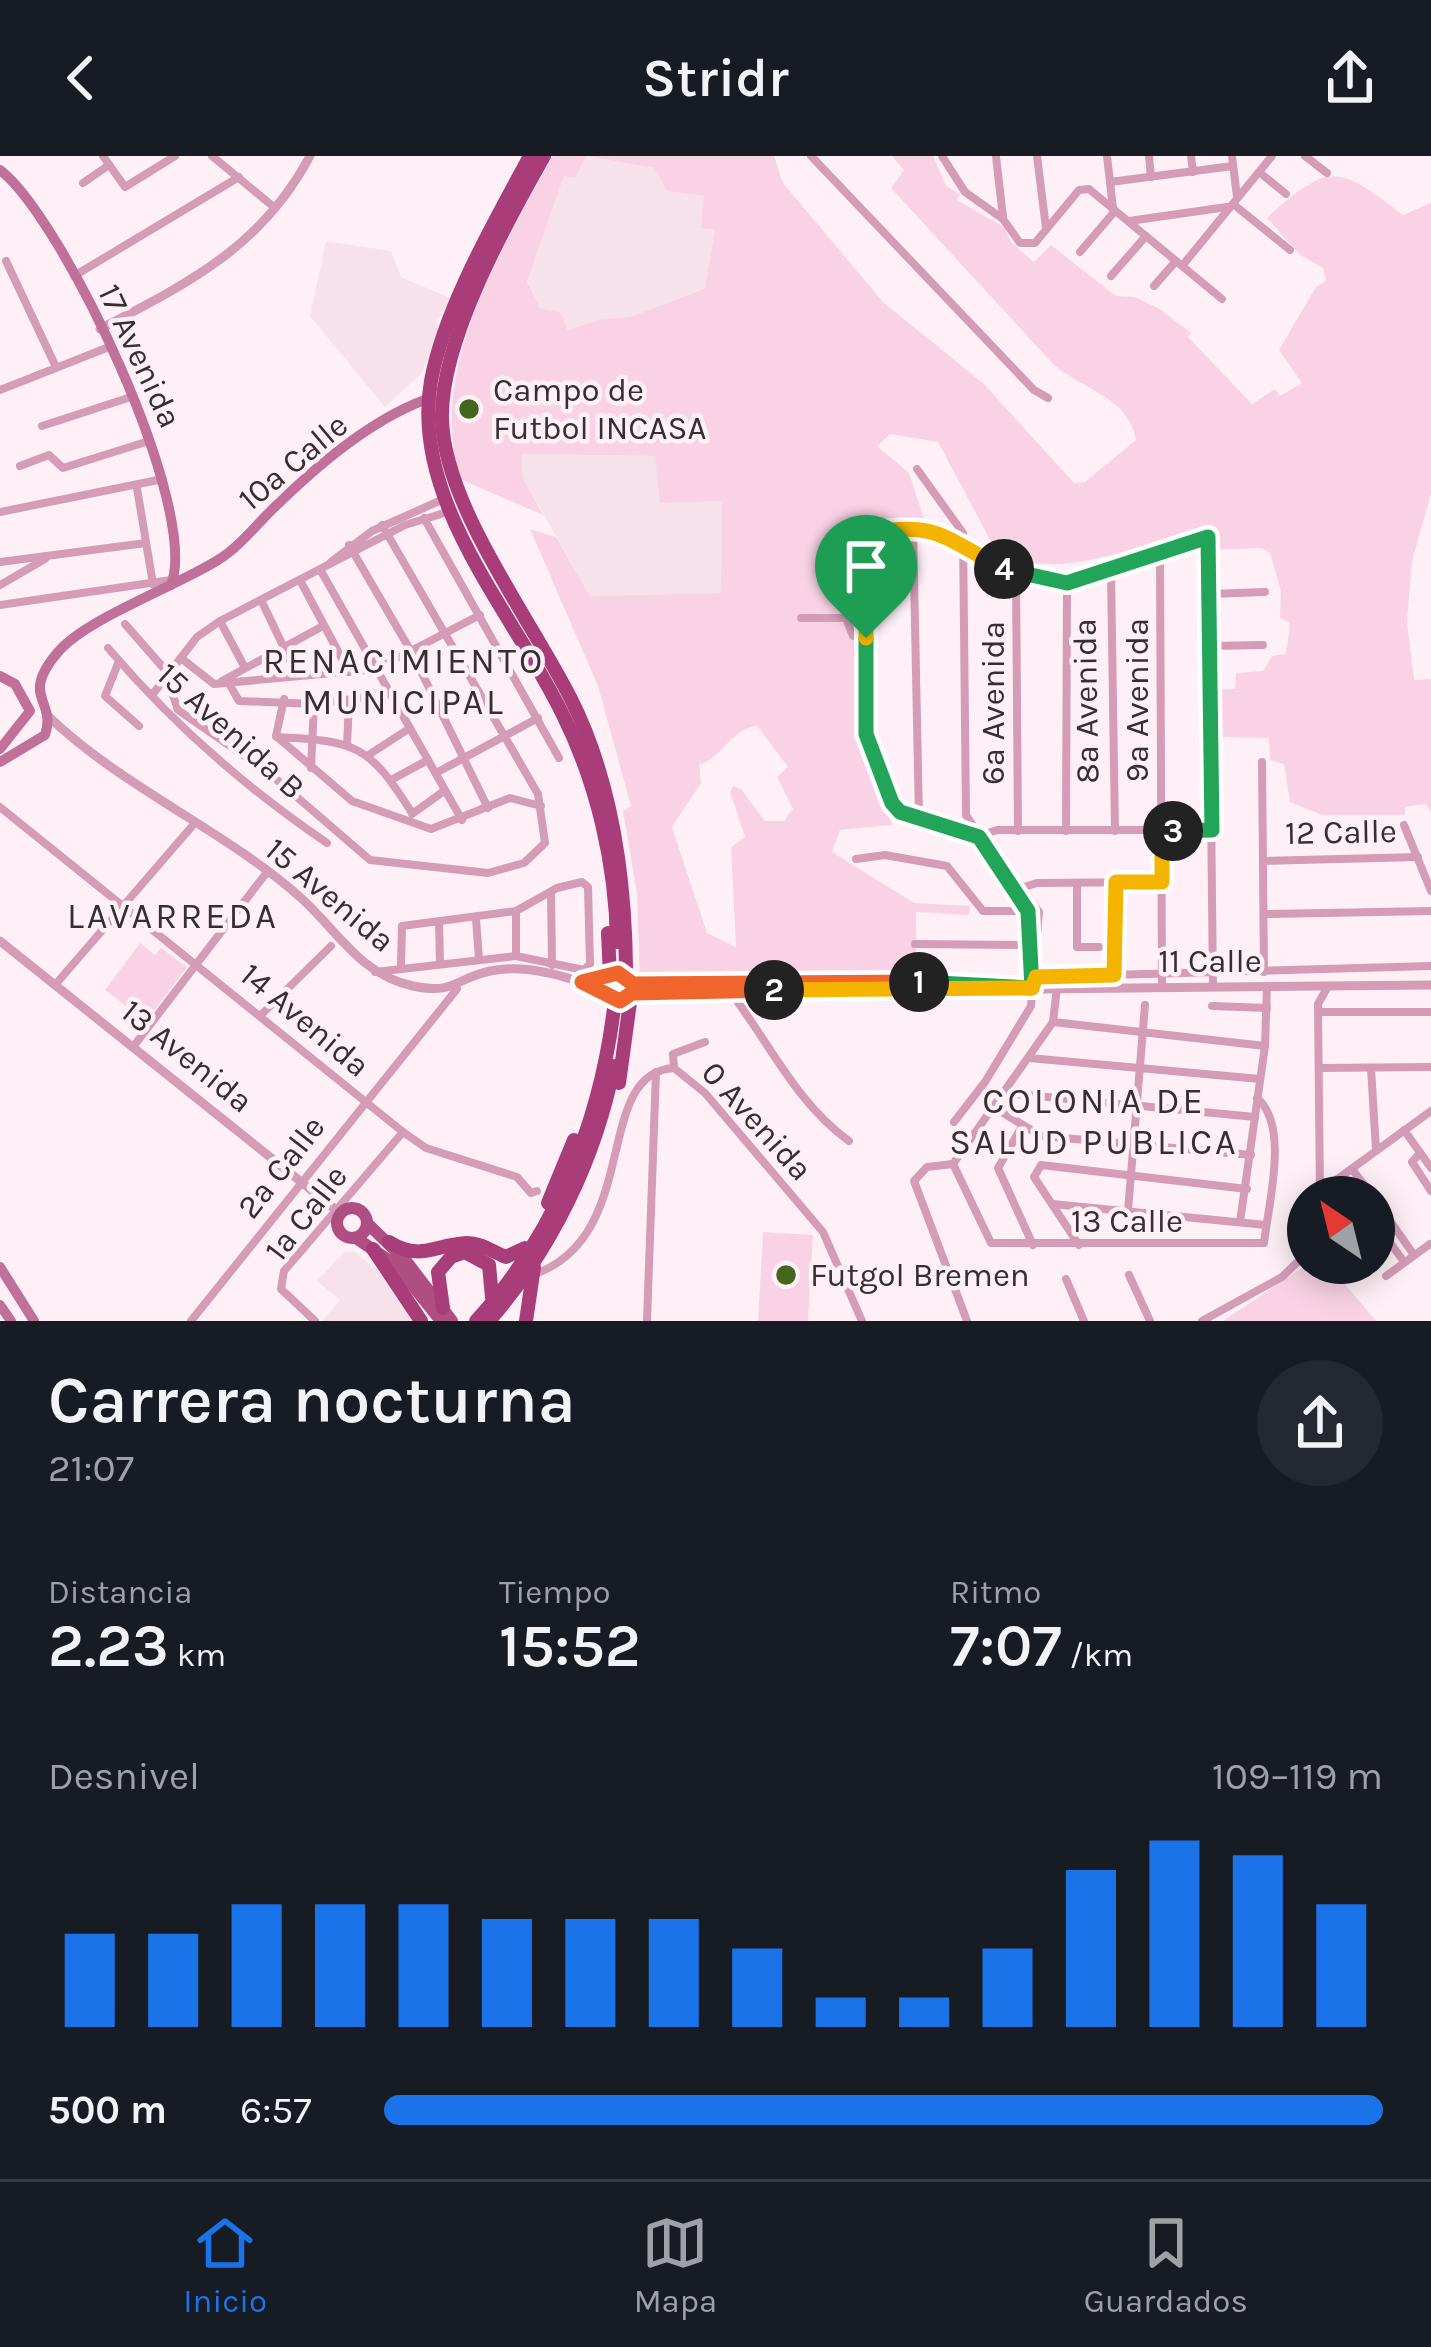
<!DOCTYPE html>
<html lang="es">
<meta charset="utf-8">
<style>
body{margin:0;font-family:Karla,sans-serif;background:#242831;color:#f1f3f6;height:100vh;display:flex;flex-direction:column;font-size:45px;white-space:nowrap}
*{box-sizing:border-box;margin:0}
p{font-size:39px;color:#9ea1a6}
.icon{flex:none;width:66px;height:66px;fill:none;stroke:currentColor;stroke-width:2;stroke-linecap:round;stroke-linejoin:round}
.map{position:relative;height:1165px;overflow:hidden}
.panel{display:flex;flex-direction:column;background:#171b24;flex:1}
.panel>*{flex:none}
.needle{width:78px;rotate:325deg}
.controls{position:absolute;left:1287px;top:1020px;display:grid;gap:24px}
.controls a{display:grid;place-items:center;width:108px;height:108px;border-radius:50%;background:#171b24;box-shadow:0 6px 30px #0003;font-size:60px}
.pin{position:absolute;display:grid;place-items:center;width:102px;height:102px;color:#fff;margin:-123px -51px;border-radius:50% 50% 50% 0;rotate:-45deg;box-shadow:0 0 12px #0007}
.pin .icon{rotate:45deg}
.km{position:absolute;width:60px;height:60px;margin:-30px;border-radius:50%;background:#222;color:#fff;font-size:33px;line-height:60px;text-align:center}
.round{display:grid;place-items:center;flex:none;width:126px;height:126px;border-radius:63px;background:#242831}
.overview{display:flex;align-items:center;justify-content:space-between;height:204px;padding:0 48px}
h1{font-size:66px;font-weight:600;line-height:90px}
.metrics{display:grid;grid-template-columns:repeat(3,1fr);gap:18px;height:204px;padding:12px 48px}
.metrics div{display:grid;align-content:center}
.metrics b{font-size:60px;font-weight:600}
.metrics small{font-size:33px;font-weight:400}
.metrics p{font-size:33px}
.chart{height:336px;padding:24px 48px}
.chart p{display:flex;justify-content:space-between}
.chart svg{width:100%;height:216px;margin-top:12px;stroke:#1a73e8;stroke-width:6}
ul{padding:0 48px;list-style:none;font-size:39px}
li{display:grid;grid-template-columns:192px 144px 1fr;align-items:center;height:90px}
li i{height:30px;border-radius:15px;background:#1a73e8}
header{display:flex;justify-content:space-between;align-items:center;height:156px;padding:0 48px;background:#171b24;font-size:54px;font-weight:600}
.tab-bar{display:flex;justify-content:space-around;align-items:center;height:168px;border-top:3px solid #363941;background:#171b24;font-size:33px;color:#9ea1a6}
.tab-bar a{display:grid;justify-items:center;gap:6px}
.tab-bar .on{color:#1a73e8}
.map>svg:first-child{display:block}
.built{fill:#f7e2eb}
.green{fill:#f9d3e5;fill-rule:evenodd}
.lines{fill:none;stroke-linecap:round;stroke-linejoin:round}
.trunk-tunnel{stroke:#d6c9cf;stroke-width:14;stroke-dasharray:14 7;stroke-linecap:butt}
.minor{stroke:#d49cb7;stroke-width:8}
.tertiary{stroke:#d49cb7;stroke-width:9}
.secondary{stroke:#c07099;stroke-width:10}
.primary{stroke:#af4e83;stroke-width:12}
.trunk{stroke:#a83d7a;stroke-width:14}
.split-1-casing{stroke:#fff;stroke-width:24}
.split-2-casing{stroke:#fff;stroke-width:24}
.split-3-casing{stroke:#fff;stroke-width:24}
.split-4-casing{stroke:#fff;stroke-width:24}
.split-5-casing{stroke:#fff;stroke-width:24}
.split-1{stroke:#22a559;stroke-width:15}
.split-2{stroke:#f0652b;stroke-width:15}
.split-3{stroke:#f5b400;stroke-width:15}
.split-4{stroke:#22a559;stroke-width:15}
.split-5{stroke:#f5b400;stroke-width:15}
.poi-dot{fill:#44661d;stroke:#fef0f6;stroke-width:4.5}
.labels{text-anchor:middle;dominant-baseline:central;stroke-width:9;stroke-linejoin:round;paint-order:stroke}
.street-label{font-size:33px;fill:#342f32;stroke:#fef0f6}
.poi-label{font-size:33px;fill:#342f32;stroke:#fef0f6;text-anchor:start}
.neighbourhood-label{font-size:36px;letter-spacing:3px;fill:#342f32;stroke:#fef0f6}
</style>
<header><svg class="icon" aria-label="back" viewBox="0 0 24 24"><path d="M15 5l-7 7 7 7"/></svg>Stridr<svg class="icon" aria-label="share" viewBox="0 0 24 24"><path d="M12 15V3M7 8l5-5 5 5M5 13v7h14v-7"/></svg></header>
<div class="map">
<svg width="1431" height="1165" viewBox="0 0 1431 1165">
<rect width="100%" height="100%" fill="#fef0f6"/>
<g class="built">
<path d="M585 0 654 12 704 40 715 73 706 131 630 161 602 163 567 174 540 152 527 124 564 19Z"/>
<path d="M326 85 391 95 401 121 452 143 436 165 439 171 422 217 385 251 310 160Z"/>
<path d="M520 298 655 300 722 344V437L590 440 523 322Z"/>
<path d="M345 1095 355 1096 388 1123 412 1165H322L340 1144 317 1125Z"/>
</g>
<g class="green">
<path d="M553 0H774L783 27 883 146 984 228 1074 327 1085 326 1136 284C1129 241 1081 233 1053 208L891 32 904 14 892 0H933L946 30 960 38 957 44 1004 71 1011 86 1034 106 1051 89 1116 140 1135 141 1160 153 1191 177 1188 181 1252 248 1275 233 1280 240 1302 227 1279 194 1316 131 1326 125 1323 112 1300 99 1267 62C1331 4 1338 10 1403 59L1431 47V338L1412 405 1407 465 1414 524 1431 523V657L1426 648 1405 651V659H1322L1290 646 1284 608 1270 604 1269 582 1221 581V533H1235L1236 517 1263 515 1272 500 1286 498 1290 467 1280 462 1281 435 1270 397 1261 392 1214 394 1188 379C1130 393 1055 423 998 399L938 286 890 278 877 290 909 317 924 363 854 378 860 582 886 635 892 669 840 674 832 696 914 747 970 750 969 759 916 756V817L640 820 637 738 623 655 631 650 598 530 530 373 556 381 590 440 721 437 722 345 660 347 655 300 521 298 523 322 543 359 460 323C427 212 501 94 553 0ZM586 0 654 12 667 35 704 40 701 72 715 74 705 132 630 161 602 163 567 174 561 157 540 152 527 125 564 20 575 22ZM757 570 788 611 777 621 793 653 784 665H765L741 633 733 630 730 636 745 681 731 691 736 791 707 777 672 671 701 627 699 609C723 601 732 572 757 570Z"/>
<path d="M140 787 155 799 161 792 187 811 146 865 105 834Z"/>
<path d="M763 1076 813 1079 808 1165H758Z"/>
<path d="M1309 1107H1327L1376 1165H1223Z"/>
</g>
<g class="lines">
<path class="trunk-tunnel" d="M614 852 617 810"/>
<g class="minor">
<path d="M103 0 125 31 175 0"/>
<path d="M212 0 275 52"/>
<path d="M811 0 1034 234 1048 242"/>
<path d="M942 0 965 36 1003 63 1020 87H1035L1079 34 1089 33 1222 143"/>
<path d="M996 0 1003 61"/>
<path d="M1037 0 1046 72"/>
<path d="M1107 0 1113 52"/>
<path d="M1149 0 1151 21"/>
<path d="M1191 0 1193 16"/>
<path d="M1232 0 1237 41"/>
<path d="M1305 0 1327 17"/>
<path d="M1259 16 1286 38"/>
<path d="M1110 26 1233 10"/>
<path d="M83 27 109 9"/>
<path d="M1233 48 1290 94"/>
<path d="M1129 65 1227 51"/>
<path d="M1080 96 1115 55"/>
<path d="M6 105 55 209"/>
<path d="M1182 110 1272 0"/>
<path d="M74 120 239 21"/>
<path d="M1111 120 1146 80"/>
<path d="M1154 130 1176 105"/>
<path d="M0 234 109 191"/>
<path d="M42 270 131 241"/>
<path d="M20 310 49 299 63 312 149 285"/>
<path d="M917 313 963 377 966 659 1028 755 1032 832"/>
<path d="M137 332 153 428"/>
<path d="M0 356 163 323"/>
<path d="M424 362 559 602"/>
<path d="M913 371 919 661"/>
<path d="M349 389 412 497 488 652"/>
<path d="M1160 400 1162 831"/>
<path d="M0 406 146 387"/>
<path d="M331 406 372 375 446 342"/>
<path d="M321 415 462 664"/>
<path d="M1111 416 1115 675"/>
<path d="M1016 419 1018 675"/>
<path d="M301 426 349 516"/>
<path d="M0 429 45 403"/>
<path d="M1210 438 1265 436"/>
<path d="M262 446 297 519"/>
<path d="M0 449 171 424"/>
<path d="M801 462H846L853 480 866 482"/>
<path d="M220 465 244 510"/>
<path d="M125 468 167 516"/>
<path d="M1211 490 1263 489"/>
<path d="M108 492C172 567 246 632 327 687"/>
<path d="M181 502 214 528 376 513 480 459"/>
<path d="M119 505 105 540 139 570"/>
<path d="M166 519 178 554 269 617 370 704 488 717 524 707 545 687 538 638 382 369"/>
<path d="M227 524 239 545 314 548 390 538"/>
<path d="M222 525 323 470"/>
<path d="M152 539 197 481 220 465 405 369 451 355"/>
<path d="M276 580 352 645 431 673 510 642 541 650"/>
<path d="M276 580 284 543"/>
<path d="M277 581C357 585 369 589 412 657"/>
<path d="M347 589 349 546"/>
<path d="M370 598 410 572"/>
<path d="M1262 606 1264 816"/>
<path d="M311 612 314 548"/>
<path d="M436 617 538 562"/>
<path d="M391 624 428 604"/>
<path d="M0 651 403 976 426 992 517 1021 531 1037 537 1035"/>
<path d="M412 658 444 635"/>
<path d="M1404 669 1431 735"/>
<path d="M1066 675 1067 427"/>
<path d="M980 680 997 674H1212"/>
<path d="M856 703 885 699 947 710 983 755H1028"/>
<path d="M1265 705 1418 701"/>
<path d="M1077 727V791H1099"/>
<path d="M1021 732 1037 727 1161 726"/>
<path d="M551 736 552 809"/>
<path d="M1267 758 1431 755"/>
<path d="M476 763 479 803"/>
<path d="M439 765 440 807"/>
<path d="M915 788 1030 789"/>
<path d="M516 800V755"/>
<path d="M375 816 516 800 584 814 590 808 588 731 582 726 557 732 516 755 402 770 401 810"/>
<path d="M1037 821 1431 810"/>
<path d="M1114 821 1116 726"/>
<path d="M55 829 194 668"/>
<path d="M728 833C768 884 795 946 849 985"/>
<path d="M1212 850 1267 852"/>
<path d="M1318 856H1431"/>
<path d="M262 858 331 790"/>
<path d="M1053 866 1265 890"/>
<path d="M133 891 267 716"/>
<path d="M1029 902 1260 923"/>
<path d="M674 912 673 898 705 886"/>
<path d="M1319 912 1431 911"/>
<path d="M1371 912 1376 994"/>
<path d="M1005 937 1255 961"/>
<path d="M995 952 1041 980 1251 999"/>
<path d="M954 966 985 926 1031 850 1039 756 987 682 900 656 892 647 866 578V378L913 371 941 375 1016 419 1067 427 1208 381 1213 831"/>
<path d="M1021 972 998 1012 1033 1089"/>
<path d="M1404 974 1431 1012"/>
<path d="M1420 997 1412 1006 1431 1035"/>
<path d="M953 1008 991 1087H1264C1268 1049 1290 970 1257 942"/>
<path d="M953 1008 1053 866 1057 832"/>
<path d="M953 1008 927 1011 914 1025 967 1165"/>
<path d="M1352 1013 1373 1041"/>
<path d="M1321 1035 1431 955"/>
<path d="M1320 1041 1318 848 1327 832"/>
<path d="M1374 1042 1414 1099"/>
<path d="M1052 1048 1266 1069"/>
<path d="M1128 1055 1145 849"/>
<path d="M1374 1064 1404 1106"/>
<path d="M1240 1066 1265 890 1267 831"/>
<path d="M1079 1089 1034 1021 1041 1009 1247 1033"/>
<path d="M1338 1107 1348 1121"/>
<path d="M532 1119C644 1082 591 917 674 912L705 937 823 1076 862 1165"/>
<path d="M1129 1119 1150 1165"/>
<path d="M1386 1120 1430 1088"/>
<path d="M1066 1123 1084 1165"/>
<path d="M191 1165 457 833"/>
<path d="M315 1165 281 1133 284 1115 403 976"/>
<path d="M647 1165 656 916"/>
<path d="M1202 1165 1282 1121 1308 1096"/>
</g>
<g class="tertiary">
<path d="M100 173C187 128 262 91 310 0"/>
<path d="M48 560C123 632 223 673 300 741 338 775 360 819 413 830 455 839 456 822 490 815 528 807 571 822 606 835"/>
<path d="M0 785 340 1057"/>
<circle cx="619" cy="831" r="14"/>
<path d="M633 828H973"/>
<path d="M632 837 1431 829"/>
</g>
<g class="secondary">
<path d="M0 14C63 62 201 353 171 429"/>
<path d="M0 520 15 528 30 555 0 593"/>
<path d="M0 606 45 579C57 543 19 542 58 496 87 462 177 430 218 404 242 389 258 366 279 347 320 307 375 261 430 242"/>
<path d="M0 1111 34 1165"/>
<path d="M0 1149 11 1165"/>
</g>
<g class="primary">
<circle cx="352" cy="1067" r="15"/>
<path d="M368 1068 406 1105 452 1165"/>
<path d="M356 1082 397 1110 441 1165"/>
</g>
<g class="trunk">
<path d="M530 0C495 65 444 153 431 225 410 345 513 456 562 557 597 627 616 708 617 786"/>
<path d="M544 0C506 67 440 185 442 263 444 350 531 463 571 543 612 625 625 721 626 811"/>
<path d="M608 777 610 820"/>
<path d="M619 927 631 839"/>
<path d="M548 1047 574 984"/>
<path d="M389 1086C421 1106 436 1088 467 1087 481 1087 493 1096 506 1101L525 1092"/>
<path d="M373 1093 421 1165"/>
<path d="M443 1152 438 1116 451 1101 465 1096 489 1109 492 1141"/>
<path d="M476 1165C555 1079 600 967 614 852"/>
<path d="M489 1165C552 1093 595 1004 614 910"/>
<path d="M526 1165 534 1111"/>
</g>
</g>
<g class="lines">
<defs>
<path id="split-1" d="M866 482V578L892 647 900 656 979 681 1028 755 1032 832 919 826"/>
<path id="split-2" d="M774 834 632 837 620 845 582 826 618 817 633 828 919 826"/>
<path id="split-3" d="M774 834 1032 832 1036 821 1114 819 1116 726H1162V676L1173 675"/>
<path id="split-4" d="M1004 413 1067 427 1208 381 1212 674 1173 675"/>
<path id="split-5" d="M866 482V378C938 364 943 382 1004 413"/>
</defs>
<use href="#split-1" class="split-1-casing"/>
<use href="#split-2" class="split-2-casing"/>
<use href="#split-3" class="split-3-casing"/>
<use href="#split-4" class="split-4-casing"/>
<use href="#split-5" class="split-5-casing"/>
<use href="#split-1" class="split-1"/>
<use href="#split-2" class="split-2"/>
<use href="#split-3" class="split-3"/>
<use href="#split-4" class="split-4"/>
<use href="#split-5" class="split-5"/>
</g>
<g class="poi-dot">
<circle cx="469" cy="253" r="12"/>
<circle cx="786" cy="1119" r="12"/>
</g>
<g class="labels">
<g class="street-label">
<text transform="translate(140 200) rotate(65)">17 Avenida</text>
<text transform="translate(293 306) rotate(-40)">10a Calle</text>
<text transform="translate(1137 544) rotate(-90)">9a Avenida</text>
<text transform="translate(1086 545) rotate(-91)">8a Avenida</text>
<text transform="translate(993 547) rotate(-90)">6a Avenida</text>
<text transform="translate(231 575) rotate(42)">15 Avenida B</text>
<text transform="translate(1341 676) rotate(-1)">12 Calle</text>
<text transform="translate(330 739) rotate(40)">15 Avenida</text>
<text x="1210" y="805">11 Calle</text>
<text transform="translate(305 864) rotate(40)">14 Avenida</text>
<text transform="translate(187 900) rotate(39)">13 Avenida</text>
<text transform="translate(757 965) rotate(48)">0 Avenida</text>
<text transform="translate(281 1011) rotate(-52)">2a Calle</text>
<text transform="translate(306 1057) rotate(-52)">1a Calle</text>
<text x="1127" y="1065">13 Calle</text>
</g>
<g class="poi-label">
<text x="493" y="234">Campo de<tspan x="493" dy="38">Futbol INCASA</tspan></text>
<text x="810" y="1119">Futgol Bremen</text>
</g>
<g class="neighbourhood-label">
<text x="404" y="505">RENACIMIENTO<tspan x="404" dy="41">MUNICIPAL</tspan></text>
<text x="173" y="760">LAVARREDA</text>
<text x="1094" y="945">COLONIA DE<tspan x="1094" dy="41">SALUD PUBLICA</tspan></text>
</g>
</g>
</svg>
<div class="controls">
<a><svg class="needle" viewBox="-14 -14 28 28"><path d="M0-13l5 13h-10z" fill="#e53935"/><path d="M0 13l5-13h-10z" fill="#9ea1a6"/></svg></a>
</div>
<div class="pin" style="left:866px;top:482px;background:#1e9e55"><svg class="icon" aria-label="arrive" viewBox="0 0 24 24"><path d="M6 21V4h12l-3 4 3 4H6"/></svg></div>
<b class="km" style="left:919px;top:826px">1</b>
<b class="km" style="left:774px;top:834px">2</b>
<b class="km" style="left:1173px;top:675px">3</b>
<b class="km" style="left:1004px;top:413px">4</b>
</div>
<section class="panel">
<div class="overview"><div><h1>Carrera nocturna</h1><p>21:07</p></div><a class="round"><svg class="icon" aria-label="share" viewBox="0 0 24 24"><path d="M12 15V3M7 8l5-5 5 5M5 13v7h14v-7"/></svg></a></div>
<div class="metrics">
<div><p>Distancia</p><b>2.23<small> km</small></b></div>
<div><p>Tiempo</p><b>15:52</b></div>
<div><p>Ritmo</p><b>7:07<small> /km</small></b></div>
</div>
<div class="chart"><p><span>Desnivel</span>109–119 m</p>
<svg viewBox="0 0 160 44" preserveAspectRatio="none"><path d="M5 44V25M15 44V25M25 44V19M35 44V19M45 44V19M55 44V22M65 44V22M75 44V22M85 44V28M95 44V38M105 44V38M115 44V28M125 44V12M135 44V6M145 44V9M155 44V19"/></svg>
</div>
<ul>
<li><b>500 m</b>6:57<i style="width:100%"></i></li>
</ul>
</section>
<nav class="tab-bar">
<a class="on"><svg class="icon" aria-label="home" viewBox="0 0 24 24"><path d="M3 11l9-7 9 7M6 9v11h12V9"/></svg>Inicio</a>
<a><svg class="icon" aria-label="map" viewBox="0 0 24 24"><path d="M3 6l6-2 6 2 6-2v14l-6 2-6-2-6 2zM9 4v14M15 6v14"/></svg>Mapa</a>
<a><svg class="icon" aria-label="saved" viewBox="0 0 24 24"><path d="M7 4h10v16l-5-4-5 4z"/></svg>Guardados</a>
</nav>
